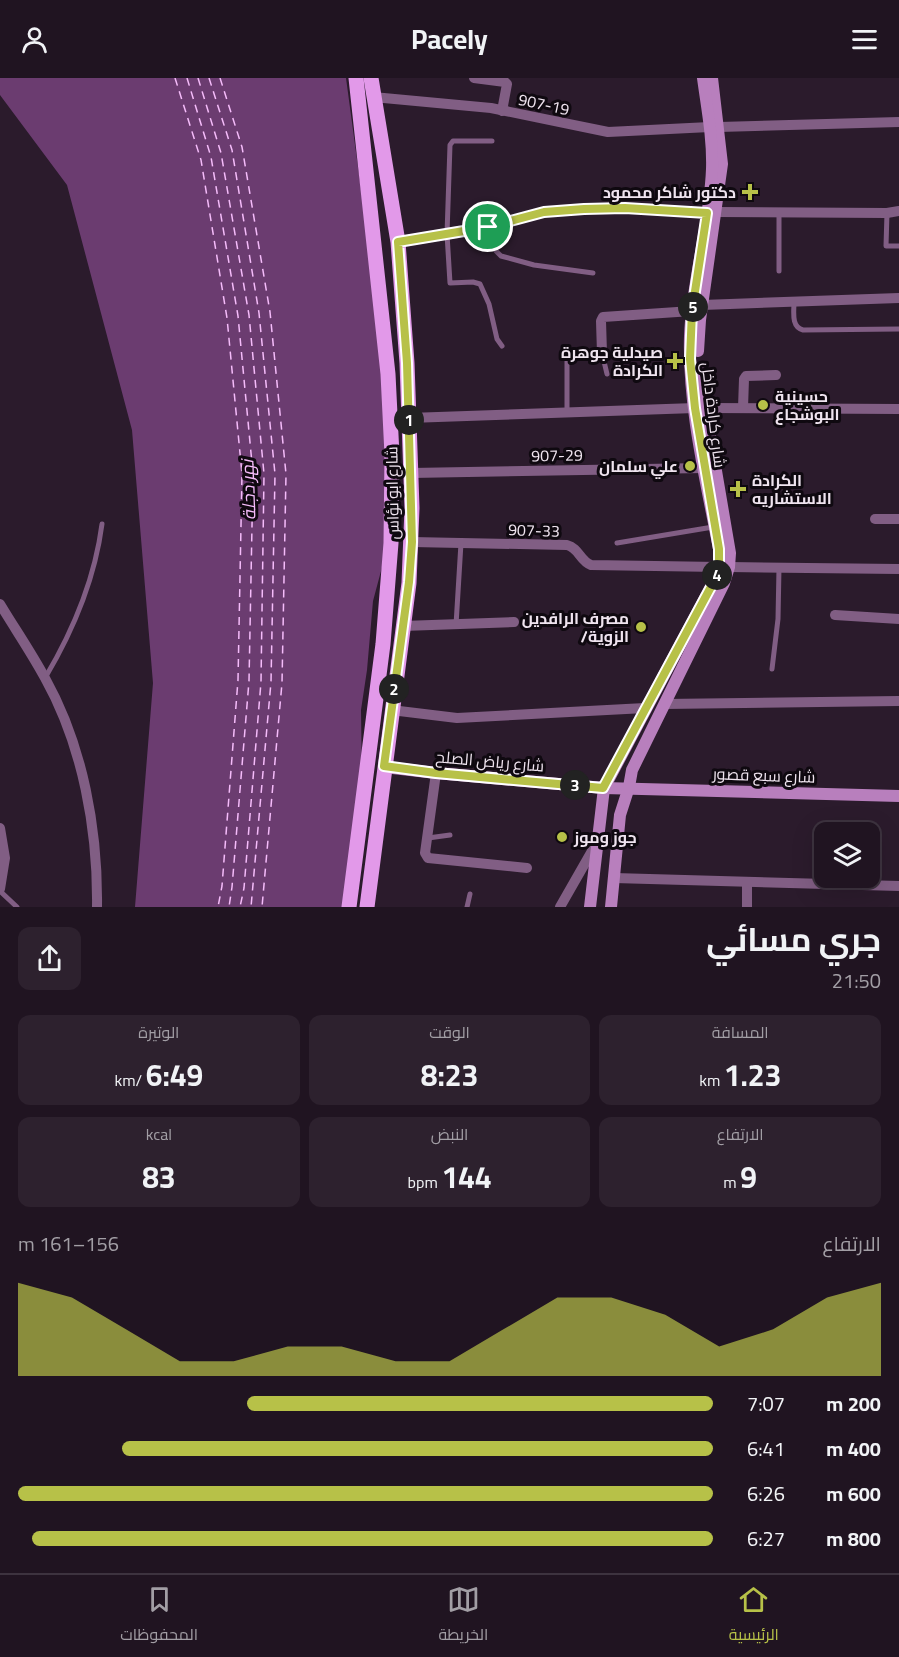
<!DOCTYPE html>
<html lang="ar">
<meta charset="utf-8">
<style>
body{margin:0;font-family:Georgia,Cairo,serif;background:#2d212e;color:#f1f3f6;direction:rtl;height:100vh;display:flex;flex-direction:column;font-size:22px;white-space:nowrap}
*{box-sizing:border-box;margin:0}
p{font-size:20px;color:#a29ea5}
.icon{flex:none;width:33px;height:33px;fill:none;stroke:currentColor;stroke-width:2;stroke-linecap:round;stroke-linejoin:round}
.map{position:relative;height:829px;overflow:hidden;direction:ltr}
.sheet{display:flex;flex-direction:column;background:#201421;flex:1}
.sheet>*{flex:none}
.controls{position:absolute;left:814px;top:744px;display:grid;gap:12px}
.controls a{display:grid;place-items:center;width:66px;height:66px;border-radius:12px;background:#201421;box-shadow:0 6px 24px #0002,0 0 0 2px #3d333f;font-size:30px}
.pin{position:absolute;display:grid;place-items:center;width:51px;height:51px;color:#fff;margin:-26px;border:3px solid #fff;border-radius:50%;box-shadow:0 2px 6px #0007}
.km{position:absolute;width:30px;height:30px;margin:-15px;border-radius:50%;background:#222;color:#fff;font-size:16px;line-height:30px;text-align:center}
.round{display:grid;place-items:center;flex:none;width:63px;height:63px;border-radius:12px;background:#2d212e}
.headline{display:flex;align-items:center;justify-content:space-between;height:102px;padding:0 18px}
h1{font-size:33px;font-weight:700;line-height:45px}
.figures{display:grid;grid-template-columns:repeat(3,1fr);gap:9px;height:102px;padding:6px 18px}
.figures div{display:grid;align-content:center;border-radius:12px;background:#2d212e;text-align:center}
.figures b{font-size:30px;font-weight:700}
.figures small{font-size:16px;font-weight:400}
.figures p{font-size:16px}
.chart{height:168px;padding:12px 18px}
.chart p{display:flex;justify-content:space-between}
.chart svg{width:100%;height:108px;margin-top:6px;fill:#b7c148;opacity:.7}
ul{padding:0 18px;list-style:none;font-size:20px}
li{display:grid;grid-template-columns:96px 72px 1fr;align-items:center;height:45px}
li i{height:15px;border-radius:8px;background:#b7c148}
header{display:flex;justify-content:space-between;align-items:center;height:78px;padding:0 18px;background:#201421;font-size:27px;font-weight:700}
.tabs{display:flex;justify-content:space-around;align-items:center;height:84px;border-top:2px solid #3d333f;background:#201421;font-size:16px;color:#a29ea5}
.tabs a{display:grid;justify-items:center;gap:3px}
.tabs .active{color:#b7c148}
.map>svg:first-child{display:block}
.water{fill:#6b3c70}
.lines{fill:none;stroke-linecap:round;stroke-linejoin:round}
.ferry{stroke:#f5bcfa;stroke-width:1.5;stroke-dasharray:8 6;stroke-linecap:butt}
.lane{stroke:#815e84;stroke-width:5}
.street{stroke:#815e84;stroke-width:10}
.secondary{stroke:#b87fbd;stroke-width:12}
.primary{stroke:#e299e9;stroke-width:15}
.route-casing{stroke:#fff;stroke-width:12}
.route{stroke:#b7c148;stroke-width:8}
.poi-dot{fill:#b7c148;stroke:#0f0910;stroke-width:2}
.labels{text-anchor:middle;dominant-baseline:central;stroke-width:6;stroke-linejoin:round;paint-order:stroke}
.street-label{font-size:16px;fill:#efe4ef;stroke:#0f0910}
.poi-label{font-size:16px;font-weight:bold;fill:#efe4ef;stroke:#0f0910;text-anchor:end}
.water-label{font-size:18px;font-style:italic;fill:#f5bcfa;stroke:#0f0910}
</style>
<header><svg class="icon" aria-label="menu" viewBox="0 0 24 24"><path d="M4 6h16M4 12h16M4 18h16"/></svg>Pacely<svg class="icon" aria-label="person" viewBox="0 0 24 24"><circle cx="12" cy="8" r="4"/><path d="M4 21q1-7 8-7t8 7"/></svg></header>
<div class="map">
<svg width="899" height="829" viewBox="0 0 899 829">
<rect width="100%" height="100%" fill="#2b1b2c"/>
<path class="water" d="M0 0H346L367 156 387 350 385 478 373 523 367 592 361 632 362 705 342 829H135L153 605 132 352 67 107 0 17Z"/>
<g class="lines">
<g class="ferry">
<path d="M175 0 201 82 227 240 242 396 238 602 222 808 218 829"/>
<path d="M187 0 211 79 238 238 253 396 249 603 232 809 229 829"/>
<path d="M198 0 221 75 249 237 264 396 261 604 244 810 240 829"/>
<path d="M209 0 232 72 259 235 275 396 271 604 251 829"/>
<path d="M220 0 242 69 270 234 286 396 282 605 262 829"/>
</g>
<g class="lane">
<path d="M492 63H453L450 67 447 156 450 205 473 204 480 206 489 226 497 261 502 268"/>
<path d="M887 135 886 168H899"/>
<path d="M488 149 496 173 501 178 534 187 593 195"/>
<path d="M779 193V135"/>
<path d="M794 224C794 234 791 249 803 252L899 251"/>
<path d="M567 335V283C574 271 590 275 602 275L607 296"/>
<path d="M617 465 713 449"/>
<path d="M456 547 461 465"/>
<path d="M772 591 778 541 779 490"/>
<path d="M45 600C73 553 95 500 102 446"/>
<path d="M428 760 450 757"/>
<path d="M0 813 17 829"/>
<path d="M467 829 470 816"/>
</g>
<g class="street">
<path d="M474 0 505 4 507 6 502 33"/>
<path d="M373 19 491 30 608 54 710 49"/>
<path d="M719 49 899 44"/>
<path d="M716 134 887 135 899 133"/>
<path d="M398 164 488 149 544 134 584 131 625 130 707 135"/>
<path d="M702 227 899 220"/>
<path d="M602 275 601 243 603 239 692 233"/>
<path d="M704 330 899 331"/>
<path d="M743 330 744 301 746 298 776 297"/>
<path d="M409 340 695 330"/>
<path d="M411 395 704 390"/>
<path d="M875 441H899"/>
<path d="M412 464 567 467C579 470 580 483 591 487L719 489"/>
<path d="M729 489 899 491"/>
<path d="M0 526C15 551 31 574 45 600 83 668 98 752 97 829"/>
<path d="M835 537 899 541"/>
<path d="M403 548 514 544"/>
<path d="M664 626 899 623"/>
<path d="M391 632 457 640 645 630"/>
<path d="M436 695 425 775 428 780 527 790"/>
<path d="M0 750 5 780 0 811"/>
<path d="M614 800 899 808"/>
<path d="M560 829 596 766"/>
<path d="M747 829V804"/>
</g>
<g class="secondary">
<path d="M698 273 700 242 722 86 712 0"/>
<path d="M384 689 436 695 604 710 899 718"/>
<path d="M590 829 604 710 712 507 719 489V471C706 402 688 329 690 258 692 202 710 147 712 91 713 60 707 30 703 0"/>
<path d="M611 829 620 737 629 709 632 692 724 505 729 489 730 475 699 293"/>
</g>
<g class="primary">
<path d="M349 829 383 566 391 465 392 377 388 296 356 0"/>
<path d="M367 829 409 505 412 430 407 285 398 164 371 0"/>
</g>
</g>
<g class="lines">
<defs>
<path id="route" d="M625 130 707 135 692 233 690 281 695 330 719 471V489L712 507 603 710 436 695 384 688 409 504 412 464 407 285 398 164 488 149 544 134 584 131Z"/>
</defs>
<use href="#route" class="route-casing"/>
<use href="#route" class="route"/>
</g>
<g class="poi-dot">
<path d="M747 105h6v6h6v6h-6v6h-6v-6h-6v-6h6z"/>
<path d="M672 274h6v6h6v6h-6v6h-6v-6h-6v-6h6z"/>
<circle cx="763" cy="327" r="6"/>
<circle cx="690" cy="388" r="6"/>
<path d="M735 402h6v6h6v6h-6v6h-6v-6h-6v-6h6z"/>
<circle cx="641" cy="549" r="6"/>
<circle cx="562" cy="759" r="6"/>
</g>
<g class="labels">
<g class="street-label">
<text transform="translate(544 26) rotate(12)">907-19</text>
<text transform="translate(714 337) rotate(83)">شارع كرادة داخل</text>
<text transform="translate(557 377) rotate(-1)">907-29</text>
<text transform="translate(392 415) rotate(-91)">شارع ابو نؤاس</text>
<text transform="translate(534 452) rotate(2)">907-33</text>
<text transform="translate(490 683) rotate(5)">شارع رياض الصلح</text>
<text transform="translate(764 697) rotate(2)">شارع سبع قصور</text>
</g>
<g class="poi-label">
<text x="736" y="114">دكتور شاكر محمود</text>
<text x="663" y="274">صيدلية جوهرة<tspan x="663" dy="18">الكرادة</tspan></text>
<text x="775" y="318" text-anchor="start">حسينية<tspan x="775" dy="18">البوشجاع</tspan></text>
<text x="678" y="388">علي سلمان</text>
<text x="752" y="402" text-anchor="start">الكرادة<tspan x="752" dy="18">الاستشاريه</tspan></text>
<text x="629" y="540">مصرف الرافدين<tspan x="629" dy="18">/الزوية</tspan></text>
<text x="574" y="759" text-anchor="start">جوز وموز</text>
</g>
<g class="water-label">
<text transform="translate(248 412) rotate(-92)">نهر دجلة</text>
</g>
</g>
</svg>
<div class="controls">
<a><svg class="icon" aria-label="layers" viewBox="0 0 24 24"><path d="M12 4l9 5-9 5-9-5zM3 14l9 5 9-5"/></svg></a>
</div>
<div class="pin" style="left:488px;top:149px;background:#1e9e55"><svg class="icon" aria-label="arrive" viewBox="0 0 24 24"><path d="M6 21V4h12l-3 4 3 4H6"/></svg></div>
<b class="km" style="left:409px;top:342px">1</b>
<b class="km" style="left:394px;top:611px">2</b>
<b class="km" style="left:575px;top:707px">3</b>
<b class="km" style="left:717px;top:497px">4</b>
<b class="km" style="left:693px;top:229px">5</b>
</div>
<section class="sheet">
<div class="headline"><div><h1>جري مسائي</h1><p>21:50</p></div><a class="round"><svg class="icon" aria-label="share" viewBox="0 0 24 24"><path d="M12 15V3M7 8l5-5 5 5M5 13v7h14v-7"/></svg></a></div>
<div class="figures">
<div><p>المسافة</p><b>1.23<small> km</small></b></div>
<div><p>الوقت</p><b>8:23</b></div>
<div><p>الوتيرة</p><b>6:49<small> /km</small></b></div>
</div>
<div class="figures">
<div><p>الارتفاع</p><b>9<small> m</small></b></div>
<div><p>النبض</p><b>144<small> bpm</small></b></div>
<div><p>kcal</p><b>83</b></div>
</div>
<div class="chart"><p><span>الارتفاع</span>156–161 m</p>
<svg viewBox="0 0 160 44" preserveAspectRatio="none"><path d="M0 44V6L10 12L20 25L30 38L40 38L50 32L60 32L70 38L80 38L90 25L100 12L110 12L120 19L130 32L140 25L150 12L160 6V44z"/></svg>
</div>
<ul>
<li><b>200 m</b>7:07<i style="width:67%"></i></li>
<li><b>400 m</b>6:41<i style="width:85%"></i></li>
<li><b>600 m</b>6:26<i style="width:100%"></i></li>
<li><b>800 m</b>6:27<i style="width:98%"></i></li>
</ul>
</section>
<nav class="tabs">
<a class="active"><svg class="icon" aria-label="home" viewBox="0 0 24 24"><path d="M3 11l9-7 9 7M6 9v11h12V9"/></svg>الرئيسية</a>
<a><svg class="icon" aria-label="map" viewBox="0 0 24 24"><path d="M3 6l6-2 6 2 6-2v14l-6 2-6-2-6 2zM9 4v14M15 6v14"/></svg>الخريطة</a>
<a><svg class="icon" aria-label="saved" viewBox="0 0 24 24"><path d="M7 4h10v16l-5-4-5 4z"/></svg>المحفوظات</a>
</nav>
